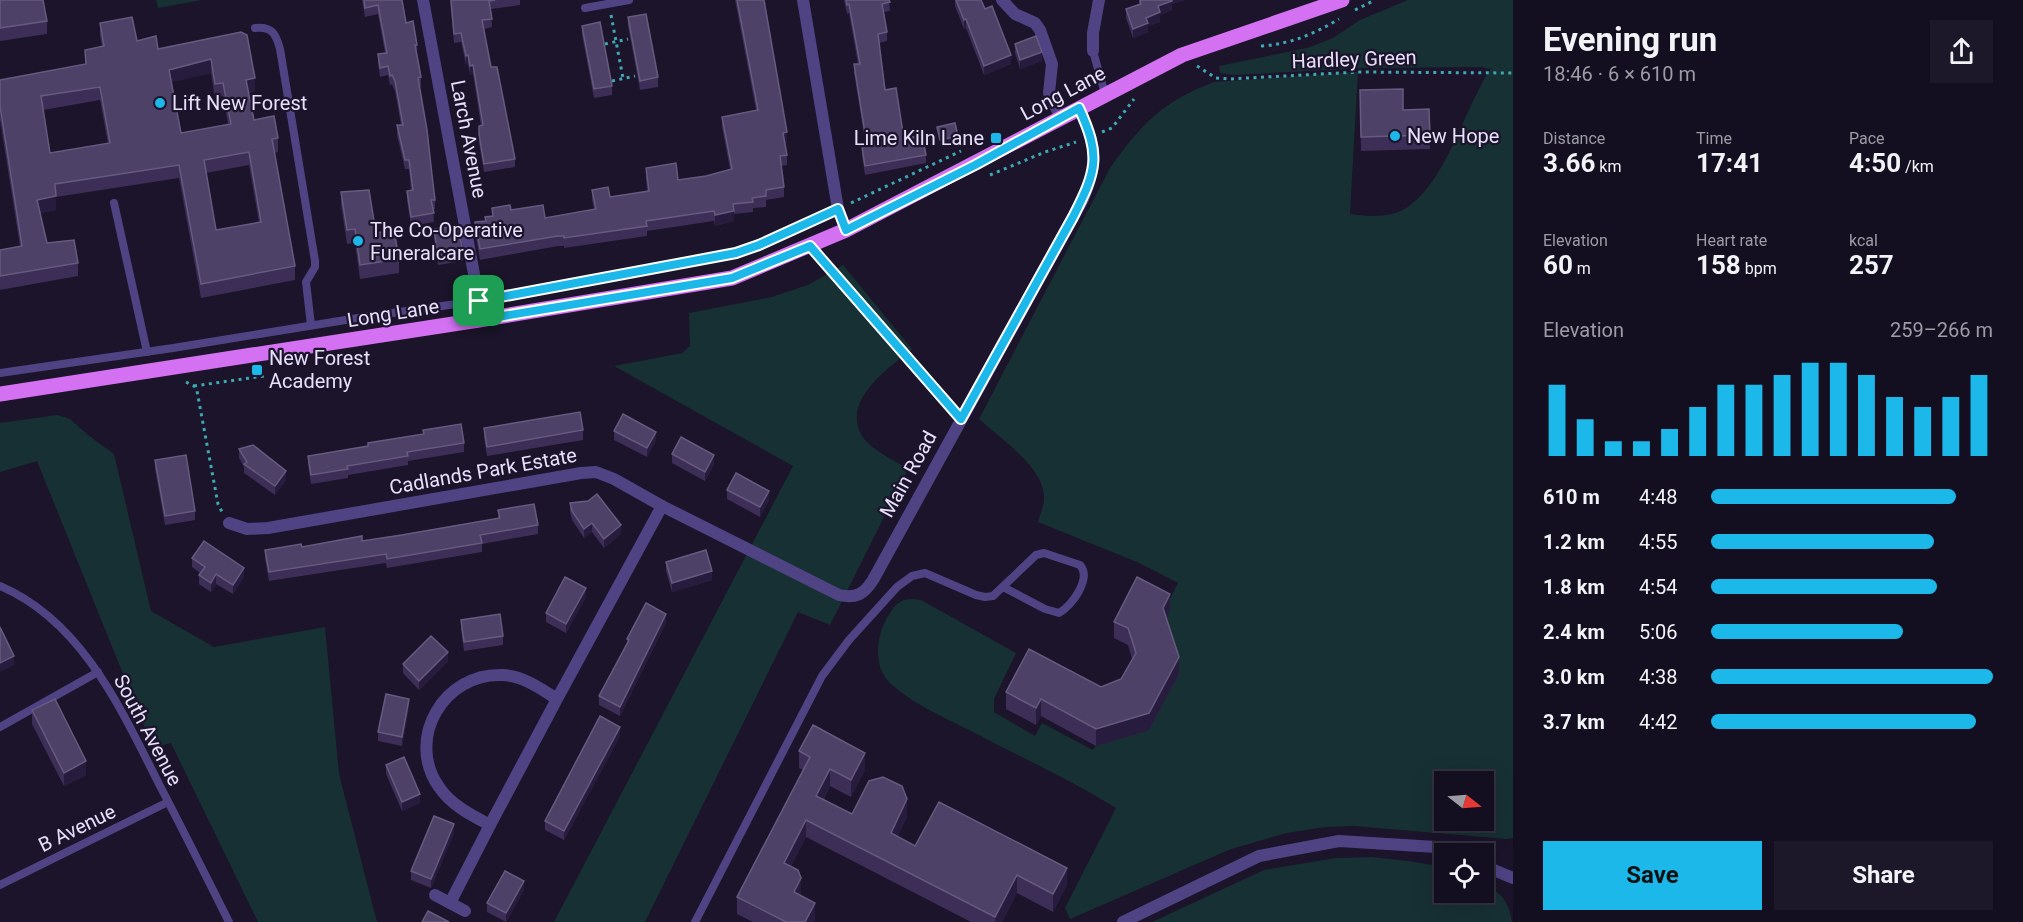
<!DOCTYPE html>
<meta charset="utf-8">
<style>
body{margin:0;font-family:Roboto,sans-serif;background:#1d1829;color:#f1f3f6;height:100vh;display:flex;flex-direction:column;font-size:22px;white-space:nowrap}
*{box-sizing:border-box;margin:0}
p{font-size:20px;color:#9d9ca5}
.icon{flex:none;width:33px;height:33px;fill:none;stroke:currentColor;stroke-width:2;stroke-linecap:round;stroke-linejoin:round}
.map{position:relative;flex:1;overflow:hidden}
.panel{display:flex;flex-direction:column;background:#140f20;width:510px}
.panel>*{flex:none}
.needle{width:39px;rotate:107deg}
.buttons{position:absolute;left:1434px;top:771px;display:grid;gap:12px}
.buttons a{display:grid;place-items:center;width:60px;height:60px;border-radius:0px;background:#140f20;box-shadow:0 6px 24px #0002,0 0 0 2px #332f3e;font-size:30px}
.pin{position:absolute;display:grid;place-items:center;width:51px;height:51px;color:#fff;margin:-26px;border-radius:12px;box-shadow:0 3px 9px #0006}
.round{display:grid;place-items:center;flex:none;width:63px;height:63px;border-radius:0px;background:#1d1829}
.head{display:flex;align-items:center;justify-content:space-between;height:102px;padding:0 30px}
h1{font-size:33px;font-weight:700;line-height:45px}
.stats{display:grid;grid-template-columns:repeat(3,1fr);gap:9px;height:102px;padding:6px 30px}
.stats div{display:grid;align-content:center}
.stats b{font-size:26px;font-weight:700}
.stats small{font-size:16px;font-weight:400}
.stats p{font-size:16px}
.chart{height:168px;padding:12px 30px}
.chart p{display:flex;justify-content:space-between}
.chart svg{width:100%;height:108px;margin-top:6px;stroke:#1db8ea;stroke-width:6}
.action{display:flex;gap:12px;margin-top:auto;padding:12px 30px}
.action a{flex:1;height:69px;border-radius:0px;background:#1db8ea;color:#111;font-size:24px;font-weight:700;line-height:69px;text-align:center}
.action a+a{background:#1d1829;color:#f1f3f6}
ul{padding:0 30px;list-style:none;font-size:20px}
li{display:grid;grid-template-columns:96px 72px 1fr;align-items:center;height:45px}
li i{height:15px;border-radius:8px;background:#1db8ea}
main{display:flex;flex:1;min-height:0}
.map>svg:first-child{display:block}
.green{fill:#173033;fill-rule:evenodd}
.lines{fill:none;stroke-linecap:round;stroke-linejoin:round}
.path{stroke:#3da9b3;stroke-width:3;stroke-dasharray:3 4.5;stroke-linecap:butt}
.lane{stroke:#4f4384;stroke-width:8}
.street{stroke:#4f4384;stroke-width:12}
.primary{stroke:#d471f2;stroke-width:15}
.wall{fill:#3c2e56;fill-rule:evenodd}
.shaded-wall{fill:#271c3d}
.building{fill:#4e4167;stroke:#665a7f;stroke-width:1.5;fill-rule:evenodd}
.route-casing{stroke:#fff;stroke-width:12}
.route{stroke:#1db8ea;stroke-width:8}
.poi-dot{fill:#1db8ea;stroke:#1b142a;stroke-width:2}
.labels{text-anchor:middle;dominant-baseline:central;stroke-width:4.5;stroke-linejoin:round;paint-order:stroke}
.street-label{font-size:20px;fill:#e7dffc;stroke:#1b142a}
.poi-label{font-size:20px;fill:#e7dffc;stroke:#1b142a;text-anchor:start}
</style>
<main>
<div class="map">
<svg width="1513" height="922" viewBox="0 0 1513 922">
<rect width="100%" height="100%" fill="#1b142a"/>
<g class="green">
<path d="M156 0H202L158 8Z"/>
<path d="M1408 0H1513V838L1507 839 1354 826 1325 827 1287 833 1231 849 1070 919 1065 908 1116 808C1071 780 1022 758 975 733 951 721 895 696 883 674 874 657 878 632 888 616 897 601 903 597 921 600L1016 653 994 699V712L1035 736 1042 723 1093 750 1096 746 1149 730 1158 622 1178 583 1137 562 1038 522C1040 515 1044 506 1044 498 1045 468 1000 438 979 419L1110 168C1142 123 1162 102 1214 82L1358 72 1350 214C1363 216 1379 217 1392 214 1433 204 1456 136 1473 101 1479 90 1484 77 1491 69L1481 67 1364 68 1233 75 1220 73 1219 66 1307 48 1333 38 1360 20ZM1444 782H1484V820H1444Z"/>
<path d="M843 265 912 349C889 368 841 400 862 436 871 450 894 460 908 469L830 625 798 612 645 922H554L793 466 614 366 682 353 690 346 689 313 772 297 808 285Z"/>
<path d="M57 415 70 419 88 435 114 454 151 611 214 647 325 627 339 774 377 922H258L171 743 153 748 37 461 0 472V423Z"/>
<path d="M1372 857 1415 862 1444 867V892H1484V883C1502 895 1508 899 1512 922H1152L1264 870 1336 858Z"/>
</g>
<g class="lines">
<g class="path">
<path d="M1355 10 1375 0"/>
<path d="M611 15 623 78"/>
<path d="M605 44 628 39"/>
<path d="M1261 46C1291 44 1314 34 1339 19"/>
<path d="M1197 66 1216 78 1229 79 1358 72 1513 73"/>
<path d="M612 81 635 76"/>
<path d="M1102 132 1112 128 1134 99"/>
<path d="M990 175 1045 152 1076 142"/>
<path d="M851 203 961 151"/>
<path d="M769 241 826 215"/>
<path d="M821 258 953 410"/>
<path d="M186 382 194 386 197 391 218 504 222 512"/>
<path d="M194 386 264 376"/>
</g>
<g class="lane">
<path d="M585 8 629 0"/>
<path d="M255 28C272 26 276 34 280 49L315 261V267L306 282 311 325"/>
<path d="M1093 51 1105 94"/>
<path d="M114 203 147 352"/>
<path d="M0 373 173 348 364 317 492 299 720 257 759 245"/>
<path d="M0 586C82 621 121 709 159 784 183 830 206 876 229 922"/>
<path d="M0 727 98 672"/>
<path d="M0 885 168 802"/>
<path d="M695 922 822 676 849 640 897 587 912 576 925 573 976 595 985 597 993 596 1036 555 1044 553 1080 565C1092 578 1072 606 1059 613L1045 609 1003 587"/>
</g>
<g class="street">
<path d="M423 0 479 301V320"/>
<path d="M803 0 838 209 846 230"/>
<path d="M1002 0 1015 14 1035 23 1040 30 1052 64 1049 93 1061 118"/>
<path d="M1093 51V33L1099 0"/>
<path d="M229 523 247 529 268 528 581 473 596 472 614 479 662 506 839 595C856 599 864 594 873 580L1083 199C1099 160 1096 145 1079 108"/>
<path d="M557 699 490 825C471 815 451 805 439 787 405 739 444 672 503 675 523 676 540 688 557 699L662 506"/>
<path d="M1484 866 1513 878"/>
<path d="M435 895 450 903"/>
<path d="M465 911 450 903 490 825"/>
<path d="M1123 922 1259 856 1339 841 1436 847 1451 854"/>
</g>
<path class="primary" d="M0 394 479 320 732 278 846 230 1182 55 1342 0"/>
</g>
<g class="wall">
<path d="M0 0 47 21V34L0 41Z"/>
<path d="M362 0H402L406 23 417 45V54L421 77V86L419 87 435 200V209H433L434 222 411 226 407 200V191H411L409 169H405L397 135V125H401L395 91 392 84 390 85 388 75 380 77 378 63V54L385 53 378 14 365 17Z"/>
<path d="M450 0H520V5L491 9 492 27 484 29 491 67 515 159V167L484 172 479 143V126H481L473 74 470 75 468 64 466 65 461 42 454 43Z"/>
<path d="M735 0H764L787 143H784L787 155V165L781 166 784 187V197L766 200V207L753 208V212L734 214V221L715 226 714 221 647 231V236L564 248V246H558L480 260 475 233V222L485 221 492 216V208L511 210 545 218 594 209 592 200V190L610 197 647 191 646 178V168L678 180 706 176 730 169 722 127V117L756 110Z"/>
<path d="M844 0H889L890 11 884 12 887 32V41L879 43 885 90 904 139 926 155V163L865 175 862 156V147L866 146 854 73V64H858L849 13 847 14Z"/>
<path d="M955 0H981L1011 64 984 75 966 28 964 29 955 6Z"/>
<path d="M1139 0H1185L1172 4V10L1160 15V22L1148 26V32L1133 38 1126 18V9L1139 4Z"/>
<path d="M628 17 658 77V87L640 90 628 26Z"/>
<path d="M100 23 137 41 158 49 241 32 255 91 249 93 254 120 278 138V152L274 153 295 266V280L201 298 179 178 56 197V210L40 213 47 243 78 263V276L0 290V250L20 246 0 120V80L85 65V50L102 47 100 36ZM211 73 215 98 223 96 228 124 181 133 171 82ZM100 100 108 144 50 153 43 110ZM249 165 259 222 216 230 206 173Z"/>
<path d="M582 26 612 86V95L594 98 582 35Z"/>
<path d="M1015 44 1042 61 1020 69 1015 53Z"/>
<path d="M1360 104 1403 110 1429 109 1430 149 1361 151Z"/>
<path d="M341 192 399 259V273L360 279 355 243 347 244 341 205Z"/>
<path d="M434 229 463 252V261L438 265 434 238Z"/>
<path d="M484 428 583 430V440L487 456 484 438Z"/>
<path d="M423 430 464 443V452L408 461V465L348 475V478L311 484 308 465V456L368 446 423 434Z"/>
<path d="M614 431 656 441 647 457 614 440Z"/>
<path d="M239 449 286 480 275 495 244 473V467L239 458Z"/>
<path d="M672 454 714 464 705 481 672 463Z"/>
<path d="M155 460 195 511V520L165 525 155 469Z"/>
<path d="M727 490 769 500 760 517 727 499Z"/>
<path d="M588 501 621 534 604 548 592 532 584 538 572 520 570 512V503Z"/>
<path d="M498 510 538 525V534L482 544V552L387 568 386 563 269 581 265 559V550L362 541 498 518Z"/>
<path d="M192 558 244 577 233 594 216 584 211 592 199 584V575L200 573 192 567Z"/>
<path d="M666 562 712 580 672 592 666 571Z"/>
<path d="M586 597 566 633 546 622V613Z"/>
<path d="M1170 611 1166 618 1179 674 1149 730 1096 746 1041 716 1036 725 1006 709V692L1101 687 1121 679 1132 659 1128 645 1114 638V622Z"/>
<path d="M461 620 503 636V645L464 651 461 629Z"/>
<path d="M666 623 620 716 599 705V696L627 644V639Z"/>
<path d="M448 661 419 690 403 673V664Z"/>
<path d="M409 708 402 746 378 741V732Z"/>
<path d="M32 710 86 775 64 786 32 724Z"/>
<path d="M620 736 564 840 545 830V821Z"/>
<path d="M799 751 865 770 851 797 830 786 824 799 852 814 907 817 897 837 915 846 1067 885 1053 912 1017 893 1002 922H971L806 837 791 866 801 896 815 920 814 922H753L737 914V897L803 770 799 768Z"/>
<path d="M386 765 420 803 402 811 386 774Z"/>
<path d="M454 833 431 888 411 880V871Z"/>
<path d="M524 890 506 922 487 912V903Z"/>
</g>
<g class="shaded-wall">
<path d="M1170 0H1185L1172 4V10L1160 15V22L1148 26V32L1133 38V29L1158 6Z"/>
<path d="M966 19V28L964 29V20Z"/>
<path d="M1042 52V61L1020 69V60Z"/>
<path d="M468 55V64L466 65V56Z"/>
<path d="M1011 55V64L984 75V66Z"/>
<path d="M211 59V73L169 83V70Z"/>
<path d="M473 65V74L470 75V66Z"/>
<path d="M255 78V91L246 93V80Z"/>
<path d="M787 132V143L783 144V133Z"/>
<path d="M958 136V141L940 145V140Z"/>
<path d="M56 196V210L37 214V200Z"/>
<path d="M734 211V221L715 226V215Z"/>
<path d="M656 432V441L647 457V448Z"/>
<path d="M714 455V464L705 481V472Z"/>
<path d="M286 471V480L275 495V486Z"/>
<path d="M769 491V500L760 517V507Z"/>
<path d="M592 523V532L584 538V529Z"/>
<path d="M621 525V534L604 548V539Z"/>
<path d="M244 568V577L233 594V585Z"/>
<path d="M712 571V580L672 592V583Z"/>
<path d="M216 574V584L211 592V583Z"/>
<path d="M586 588V597L566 633V624Z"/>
<path d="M1170 594V611L1163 625V608Z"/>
<path d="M666 614V623L620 716V707Z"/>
<path d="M448 652V661L419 690V681Z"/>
<path d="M14 656V665L0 672V663Z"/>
<path d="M1179 657V674L1149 730 1096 746V729Z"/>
<path d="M409 699V708L402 746V737Z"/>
<path d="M1041 699V716L1036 725V708Z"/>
<path d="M620 727V736L564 840V831Z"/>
<path d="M865 753V770L851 797V780Z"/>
<path d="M86 761V775L64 786V773Z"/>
<path d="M830 769V786L816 813V796Z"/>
<path d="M420 794V803L402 811V802Z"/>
<path d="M907 799V817L891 851V833Z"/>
<path d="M806 820V837L784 880V863Z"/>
<path d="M454 824V833L431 888V879Z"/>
<path d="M1067 868V885L1053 912V894Z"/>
<path d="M1017 875V893L1002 922H995V917Z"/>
<path d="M801 878V895L794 909V892Z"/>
<path d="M524 881V890L506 922V913Z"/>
<path d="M815 903V920L814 922H805Z"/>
</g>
<g class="building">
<path d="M0 0H43L47 21 0 28Z"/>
<path d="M364 0H402L406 23 413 21 417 45H415L421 77 418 78 427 130 432 175 435 200H431L434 213 411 217 407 191 413 190 409 160H405L397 125H403L395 81 392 75 390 76 388 66 380 68 378 54 387 53 378 5 365 8Z"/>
<path d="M451 0H495L489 1 492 19 482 20 491 67H497L515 159 484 164 479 134V126L483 125 473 65 470 66 468 55 466 56 461 33 454 34Z"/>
<path d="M737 0H764L787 132 783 133 787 155 780 156 784 187 766 190V196L752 198 753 202 733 204 734 211 715 215 714 211 646 221 647 226 564 238V236H558L480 249 475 222 486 221 485 217 493 216 492 208 510 205 511 210 543 205 545 218 596 209 592 190 608 187 610 197 649 191 646 168 676 163 678 180 706 176 732 169 722 117 758 110Z"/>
<path d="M846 0H889L890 2 882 4 887 32 878 34 885 90 896 88 904 139 922 135 926 155 865 166 862 147 867 146 854 64H860L849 4 847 5Z"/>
<path d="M956 0H981L985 9 992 6 1011 55 984 66 966 19 964 20Z"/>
<path d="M1140 0H1172V1L1158 6 1160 12 1146 18 1148 23 1133 29 1126 9 1141 4Z"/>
<path d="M646 14 658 77 640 81 628 17Z"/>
<path d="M132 17 137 41 156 36 158 49 241 32 247 35 255 78 246 80 254 120 274 116 278 138 272 139 295 266 201 284 179 165 55 184 56 196 37 200 47 243 74 240 78 263 0 276V250L22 246 0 106V80L86 64 85 50 104 46 100 23ZM211 59 215 84 223 83 231 124 181 133 169 70ZM100 87 110 143 50 153 41 96ZM249 152 261 222 216 230 204 160Z"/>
<path d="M600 22 612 86 594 89 582 26Z"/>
<path d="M1036 36 1042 52 1020 60 1015 44Z"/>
<path d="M1403 89V110L1429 109 1430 135 1361 137 1360 90Z"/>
<path d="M955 123 958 136 940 140 937 127Z"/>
<path d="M369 190 376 233 394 230 399 259 360 265 355 229 347 230 341 192Z"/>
<path d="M458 226 463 252 438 256 434 229Z"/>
<path d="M580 412 583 430 487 447 484 428Z"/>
<path d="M623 414 656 432 647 448 614 431Z"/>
<path d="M461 424 464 443 407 452 408 456 347 466 348 469 311 475 308 456 368 446V443L424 434 423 430Z"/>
<path d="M681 437 714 455 705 472 672 454Z"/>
<path d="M253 445 286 471 275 486 244 464 247 462 239 449Z"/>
<path d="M186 455 195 511 165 516 155 460Z"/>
<path d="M736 473 769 491 760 507 727 490Z"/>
<path d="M597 494 621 525 604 539 592 523 584 529 572 511 570 503 588 501Z"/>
<path d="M534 504 538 525 480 535 482 543 387 559 386 554 269 572 265 550 301 544 302 547 362 536V541L402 535 500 518 498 510Z"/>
<path d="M204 541 244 568 233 585 216 574 211 583 199 575 205 567 192 558Z"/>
<path d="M706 550 712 571 672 583 666 562Z"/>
<path d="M565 577 586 588 566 624 546 613Z"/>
<path d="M1137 577 1170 594 1163 608 1179 657 1149 713 1096 729 1041 699 1036 708 1006 692 1029 649 1101 687 1121 679 1136 653 1128 628 1114 622Z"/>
<path d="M646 603 666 614 620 707 599 696 629 640 627 639Z"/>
<path d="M500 614 503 636 464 642 461 620Z"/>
<path d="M0 627 14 656 0 663Z"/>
<path d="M431 636 448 652 419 681 403 664Z"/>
<path d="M386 694 409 699 402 737 378 732Z"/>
<path d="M55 699 86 761 64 773 32 710Z"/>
<path d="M600 716 620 727 564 831 545 821Z"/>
<path d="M813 725 865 753 851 780 830 769 816 796 852 814 869 781 883 777 902 786 907 799 891 833 915 846 939 802 1067 868 1053 894 1017 875 995 917 806 820 784 863 798 870 801 878 794 892 815 903 805 922H786L737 897 810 757 799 751Z"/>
<path d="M404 757 420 794 402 802 386 765Z"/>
<path d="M434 816 454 824 431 879 411 871Z"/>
<path d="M505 871 524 881 506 913 487 903Z"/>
<path d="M428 911 449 922H422Z"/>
</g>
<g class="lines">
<defs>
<path id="route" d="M1079 108C1101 156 1097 170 1073 217L961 419 810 246 732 278 479 320V301L736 253 759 245 838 209 846 230 975 165Z"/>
</defs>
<use href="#route" class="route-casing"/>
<use href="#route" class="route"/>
</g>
<g class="poi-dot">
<circle cx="160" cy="103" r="6"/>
<circle cx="1395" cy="136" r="6"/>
<rect x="990" y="132" width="12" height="12" rx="3"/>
<circle cx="358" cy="241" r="6"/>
<rect x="251" y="364" width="12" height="12" rx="3"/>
</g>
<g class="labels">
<g class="street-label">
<text transform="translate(1354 59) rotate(-2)">Hardley Green</text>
<text transform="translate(1063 93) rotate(-28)">Long Lane</text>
<text transform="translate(469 139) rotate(79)">Larch Avenue</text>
<text transform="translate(393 313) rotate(-9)">Long Lane</text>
<text transform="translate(483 471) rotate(-10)">Cadlands Park Estate</text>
<text transform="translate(908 474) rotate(-61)">Main Road</text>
<text transform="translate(148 730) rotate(62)">South Avenue</text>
<text transform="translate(77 828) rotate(-26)">B Avenue</text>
</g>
<g class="poi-label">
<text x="172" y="103">Lift New Forest</text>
<text x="1407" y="136">New Hope</text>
<text x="984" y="138" text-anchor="end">Lime Kiln Lane</text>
<text x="370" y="230">The Co-Operative<tspan x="370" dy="23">Funeralcare</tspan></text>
<text x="269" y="358">New Forest<tspan x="269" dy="23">Academy</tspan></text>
</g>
</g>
</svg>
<div class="buttons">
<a><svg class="needle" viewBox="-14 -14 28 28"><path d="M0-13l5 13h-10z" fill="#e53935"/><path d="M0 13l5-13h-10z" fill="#9d9ca5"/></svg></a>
<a><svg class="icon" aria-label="locate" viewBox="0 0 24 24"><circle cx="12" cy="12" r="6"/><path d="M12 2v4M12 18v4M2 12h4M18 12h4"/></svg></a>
</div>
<div class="pin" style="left:479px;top:301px;background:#1e9e55"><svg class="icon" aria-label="arrive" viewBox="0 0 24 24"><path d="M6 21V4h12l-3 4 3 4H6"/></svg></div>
</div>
<section class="panel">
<div class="head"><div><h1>Evening run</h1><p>18:46 · 6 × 610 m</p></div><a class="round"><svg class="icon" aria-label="share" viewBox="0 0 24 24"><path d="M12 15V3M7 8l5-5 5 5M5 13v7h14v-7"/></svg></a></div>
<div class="stats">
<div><p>Distance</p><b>3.66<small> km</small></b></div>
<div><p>Time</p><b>17:41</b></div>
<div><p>Pace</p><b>4:50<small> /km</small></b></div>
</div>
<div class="stats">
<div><p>Elevation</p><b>60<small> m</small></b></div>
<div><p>Heart rate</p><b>158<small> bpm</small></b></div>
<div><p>kcal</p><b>257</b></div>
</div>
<div class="chart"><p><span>Elevation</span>259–266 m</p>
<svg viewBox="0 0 160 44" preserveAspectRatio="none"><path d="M5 44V15M15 44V29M25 44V38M35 44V38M45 44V33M55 44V24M65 44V15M75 44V15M85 44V11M95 44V6M105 44V6M115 44V11M125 44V20M135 44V24M145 44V20M155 44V11"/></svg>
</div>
<ul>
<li><b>610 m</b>4:48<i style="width:87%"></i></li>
<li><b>1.2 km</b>4:55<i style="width:79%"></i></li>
<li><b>1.8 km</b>4:54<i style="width:80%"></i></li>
<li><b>2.4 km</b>5:06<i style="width:68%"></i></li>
<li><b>3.0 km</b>4:38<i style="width:100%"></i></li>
<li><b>3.7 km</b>4:42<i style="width:94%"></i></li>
</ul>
<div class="action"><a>Save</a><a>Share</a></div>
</section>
</main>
